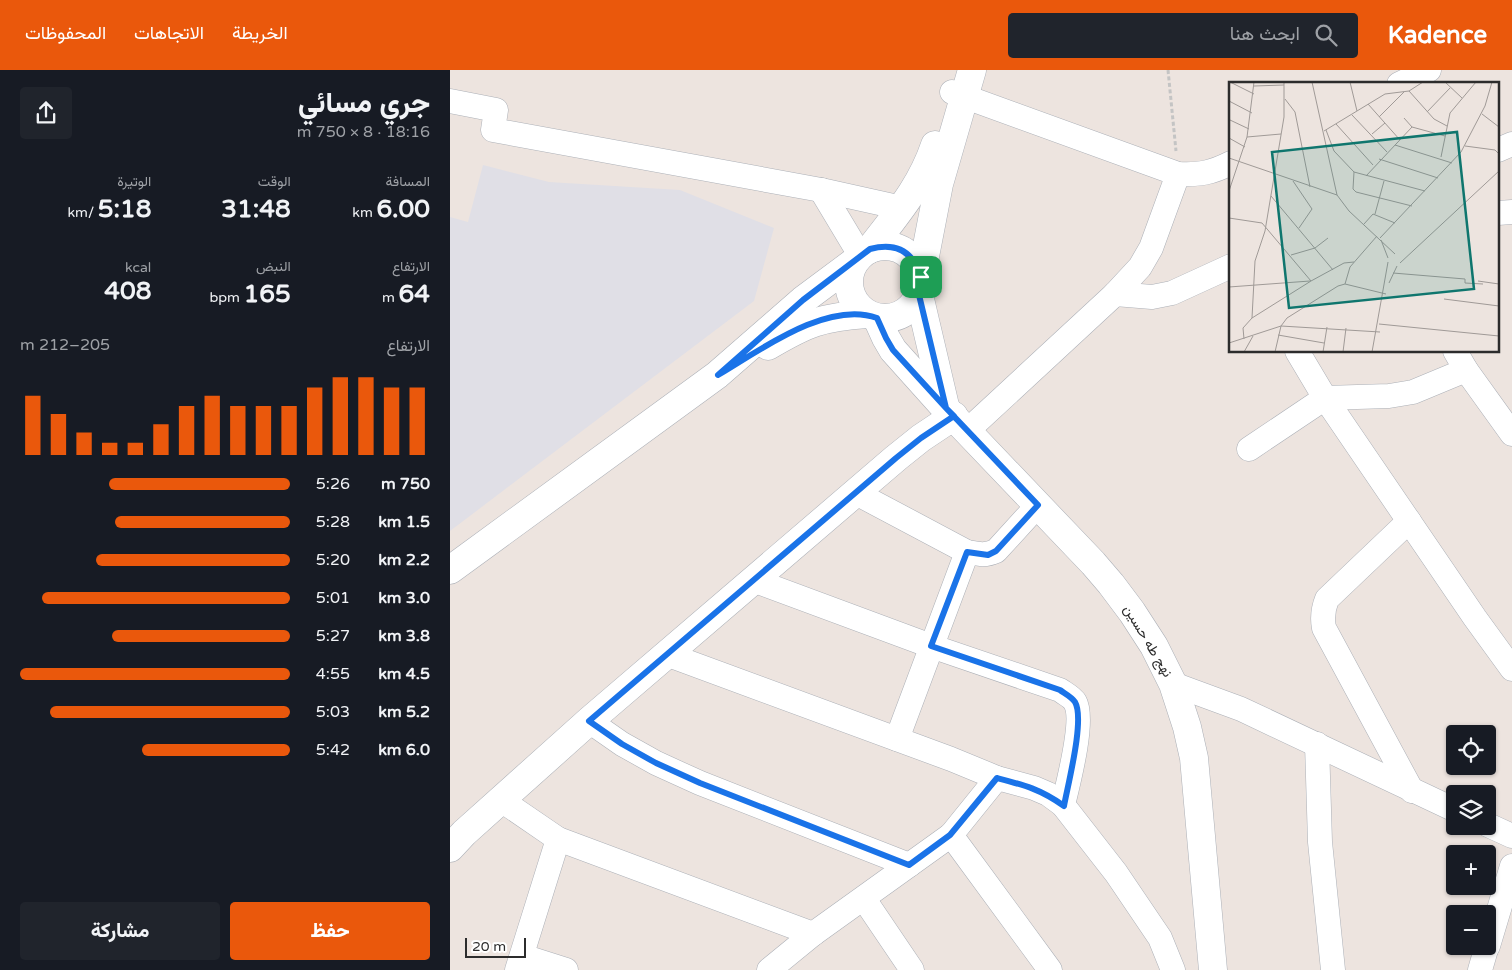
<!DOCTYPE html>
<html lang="ar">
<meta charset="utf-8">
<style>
body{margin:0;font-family:"Varela Round",Vazirmatn,sans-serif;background:#20242c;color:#f1f3f6;direction:rtl;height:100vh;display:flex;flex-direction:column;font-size:19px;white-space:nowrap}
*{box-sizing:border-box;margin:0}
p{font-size:16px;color:#9ea1a6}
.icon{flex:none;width:28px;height:28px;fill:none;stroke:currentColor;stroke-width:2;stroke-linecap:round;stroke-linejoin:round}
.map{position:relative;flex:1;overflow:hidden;direction:ltr}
.drawer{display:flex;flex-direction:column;background:#171b24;width:450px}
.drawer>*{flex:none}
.buttons{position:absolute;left:996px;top:655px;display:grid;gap:10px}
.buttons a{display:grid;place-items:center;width:50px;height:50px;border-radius:5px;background:#171b24;box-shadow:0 1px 4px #0004;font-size:25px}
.scale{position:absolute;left:15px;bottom:12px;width:61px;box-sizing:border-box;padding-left:5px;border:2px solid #2c2c2c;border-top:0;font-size:14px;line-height:18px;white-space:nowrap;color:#2c2c2c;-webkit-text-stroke:4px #fff;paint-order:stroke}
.pin{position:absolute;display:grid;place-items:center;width:42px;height:42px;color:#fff;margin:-21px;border-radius:10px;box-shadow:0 2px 8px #0006}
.round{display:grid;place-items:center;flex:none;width:52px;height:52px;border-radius:5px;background:#20242c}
.summary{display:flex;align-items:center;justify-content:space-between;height:85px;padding:0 20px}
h1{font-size:28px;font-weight:800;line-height:38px}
.metrics{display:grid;grid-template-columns:repeat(3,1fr);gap:8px;height:85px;padding:5px 20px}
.metrics div{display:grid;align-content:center}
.metrics b{font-size:25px;font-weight:800}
.metrics small{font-size:14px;font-weight:400}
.metrics p{font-size:14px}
.chart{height:140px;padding:10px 20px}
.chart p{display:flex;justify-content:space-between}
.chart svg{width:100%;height:90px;margin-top:5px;stroke:#ea580c;stroke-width:6}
.primary-button{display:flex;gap:10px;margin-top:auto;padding:10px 20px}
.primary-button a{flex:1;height:58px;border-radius:5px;background:#ea580c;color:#fff;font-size:20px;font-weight:800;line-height:58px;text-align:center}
.primary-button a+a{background:#20242c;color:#f1f3f6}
ul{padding:0 20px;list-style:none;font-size:16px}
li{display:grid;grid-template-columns:80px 60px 1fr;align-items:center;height:38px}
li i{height:12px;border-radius:6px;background:#ea580c}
header{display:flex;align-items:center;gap:30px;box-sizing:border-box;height:70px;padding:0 25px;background:#ea580c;color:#fff}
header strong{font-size:24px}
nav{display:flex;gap:28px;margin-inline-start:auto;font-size:18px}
.search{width:350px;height:45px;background:#20242c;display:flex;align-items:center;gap:12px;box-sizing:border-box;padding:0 18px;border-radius:5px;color:#9ea1a6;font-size:19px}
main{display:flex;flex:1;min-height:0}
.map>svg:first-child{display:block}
.industrial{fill:#e0dfe6}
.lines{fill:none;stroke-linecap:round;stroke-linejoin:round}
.minor-casing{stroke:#acb0b7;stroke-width:25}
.tertiary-casing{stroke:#acb0b7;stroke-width:29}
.secondary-casing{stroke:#acb0b7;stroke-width:29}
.path{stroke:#c4c4c4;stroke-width:3;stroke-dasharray:4 2.5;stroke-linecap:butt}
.minor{stroke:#fff;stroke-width:24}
.tertiary{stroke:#fff;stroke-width:28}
.secondary{stroke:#fff;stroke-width:28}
.route-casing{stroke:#fff;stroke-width:10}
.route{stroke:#1a73e8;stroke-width:6}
.labels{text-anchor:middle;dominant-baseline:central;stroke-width:4;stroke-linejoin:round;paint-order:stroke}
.street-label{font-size:14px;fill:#2c2c2c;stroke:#fff}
.inset-road{fill:none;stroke:#a09a97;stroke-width:1}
.view{fill:#0f766e;fill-opacity:0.15;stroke:#0f766e;stroke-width:2.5}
.inset-edge{fill:none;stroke:#2c2c2c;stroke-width:2.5}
</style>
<header>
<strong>Kadence</strong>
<div class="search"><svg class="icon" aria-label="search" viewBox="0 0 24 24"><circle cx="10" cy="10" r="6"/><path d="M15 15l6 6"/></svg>ابحث هنا</div>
<nav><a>الخريطة</a><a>الاتجاهات</a><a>المحفوظات</a></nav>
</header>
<main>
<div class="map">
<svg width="1062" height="900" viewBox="0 0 1062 900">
<rect width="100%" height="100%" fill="#ede4df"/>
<path class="industrial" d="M33 95 99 112 230 120 324 158 304 231 0 461V147L18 152Z"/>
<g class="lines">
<defs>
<g id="minor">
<path d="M949 14 979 0"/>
<path d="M502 22 728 104C750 105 761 103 781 93"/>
<path d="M0 31 46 40 43 60 371 120 452 138"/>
<path d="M1048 80 1062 74"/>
<path d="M371 120 410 185"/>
<path d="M1048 143 1062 142"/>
<path d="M665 224 702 227 722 223 781 196"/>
<path d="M847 281 875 328 1025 548 1062 599"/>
<path d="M1005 281 1016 300 1062 364"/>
<path d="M517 361 665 224 690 197 701 178 728 104"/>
<path d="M799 379 875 328 939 326 963 322 1016 300"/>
<path d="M406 423 517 482C528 484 535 486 546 481L588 435"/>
<path d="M959 451 877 529C873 539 872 548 874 558L962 721"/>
<path d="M303 510 481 576 610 620C614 623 622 627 625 632 635 649 618 714 613 735"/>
<path d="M216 584 501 689 547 708 584 718 598 724 613 735 666 803 710 868 723 900"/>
<path d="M723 614 791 639 1005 740"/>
<path d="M139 651 172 674 206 693 250 713 459 795"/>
<path d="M447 669 517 482"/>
<path d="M867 674 870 772 883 900"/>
<path d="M51 730 108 769 363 864"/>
<path d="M1038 755 1062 766"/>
<path d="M501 765 600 900"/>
<path d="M414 829 462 900"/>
<path d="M1038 876 1062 796"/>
<path d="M72 886 116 900"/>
<path d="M67 900 108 769"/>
<path d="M319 900 363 864 501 765 547 708"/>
<path d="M1030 900 1037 876"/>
</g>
<path id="tertiary" d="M0 778 14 763 139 651 446 388 471 368 504 346"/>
<g id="secondary">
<circle cx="435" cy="212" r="36"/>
<path d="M420 179C446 145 471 117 485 75"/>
<path d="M471 207 489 114 522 0"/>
<path d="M469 225 495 336"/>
<path d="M427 248 436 268 443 280 495 338 643 493 661 514 682 542 704 576 723 614 737 657 744 688 763 900"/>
<path d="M318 276C357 253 372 247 417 244"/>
<path d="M0 500 267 305 353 230 404 192"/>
</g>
</defs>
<use href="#minor" class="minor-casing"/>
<use href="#tertiary" class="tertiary-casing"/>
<use href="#secondary" class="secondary-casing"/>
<path class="path" d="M718 0 726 81"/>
<use href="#minor" class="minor"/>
<use href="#tertiary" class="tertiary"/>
<use href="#secondary" class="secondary"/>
</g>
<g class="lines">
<defs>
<path id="route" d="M471 207C463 181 446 172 420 179L353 230 268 305C309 281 377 230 427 248L436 268 443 280 496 338 504 346 471 368 446 388 139 651 172 674 206 693 250 713 459 795 500 765 547 708C574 715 590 719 614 736 618 714 635 649 625 632 622 627 614 623 610 620L481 576 517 482 538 485 546 481 588 435 496 338 469 225 471 207"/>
</defs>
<use href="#route" class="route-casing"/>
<use href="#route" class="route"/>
</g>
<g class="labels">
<g class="street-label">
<text transform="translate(698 571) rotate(59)">نهج طه حسين</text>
</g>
</g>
<g transform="translate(779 12)">
<rect width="270" height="270" fill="#ede4df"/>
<path class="inset-road" d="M1 0 25 12M83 0 108 113 120 129 166 172M121 0 128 29M216 0 233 16M25 4 55 3M180 9 205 37 218 44M56 17 66 30 81 105M0 19 23 31M139 22 171 58M198 30 221 6M253 32 270 45M123 33 158 70M150 35 175 10M175 36 183 45 216 54M1 38 20 47M107 42 144 83M97 48 105 69 125 90 196 109M95 49 156 12 180 9 194 0M143 52 156 41M18 55 52 52M0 56 16 65M166 63 223 81M236 64 266 68 270 72M212 75 221 31 247 0M0 76 108 113M150 77 209 96M125 90 124 107 127 110 183 124M137 94 183 45M64 99 83 127 70 146M0 109 18 55 25 0M42 114 104 188M146 132 155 99M0 136 33 141 82 199M135 142 144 132 166 141M151 156 232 70 256 24 263 0M152 158 159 176M62 173 86 166 99 156M171 181 270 89M164 191 236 197V201L254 202M249 199 270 202M160 201 168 184M116 202 121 185 148 154M0 205 81 199M215 217 270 224M23 236 26 179 36 149 55 35V0M150 242 270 254M49 253 95 261M15 257 14 246 23 236 82 199 115 181 125 180M0 261 52 244 151 250M15 270 24 254M46 270 52 244 58 236 109 204 116 202 157 212M94 270 98 245M114 270 117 246M143 270 159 180"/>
<path class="view" d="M228 50 245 207 60 226 43 70Z"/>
<rect width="270" height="270" class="inset-edge"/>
</g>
</svg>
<div class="buttons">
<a><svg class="icon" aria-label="locate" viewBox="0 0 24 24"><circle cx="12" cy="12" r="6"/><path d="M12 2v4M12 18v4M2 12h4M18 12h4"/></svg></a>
<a><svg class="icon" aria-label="layers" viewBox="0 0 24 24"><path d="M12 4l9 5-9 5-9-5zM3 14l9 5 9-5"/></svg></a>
<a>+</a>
<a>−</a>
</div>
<div class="scale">20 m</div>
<div class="pin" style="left:471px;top:207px;background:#1e9e55"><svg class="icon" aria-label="arrive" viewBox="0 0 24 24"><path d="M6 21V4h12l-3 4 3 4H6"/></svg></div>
</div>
<section class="drawer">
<div class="summary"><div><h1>جري مسائي</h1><p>18:16 · 8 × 750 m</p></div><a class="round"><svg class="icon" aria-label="share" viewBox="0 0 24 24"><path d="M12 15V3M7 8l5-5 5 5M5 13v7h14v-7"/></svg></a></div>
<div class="metrics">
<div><p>المسافة</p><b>6.00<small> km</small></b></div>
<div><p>الوقت</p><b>31:48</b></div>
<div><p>الوتيرة</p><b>5:18<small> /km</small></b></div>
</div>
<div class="metrics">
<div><p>الارتفاع</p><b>64<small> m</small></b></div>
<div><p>النبض</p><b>165<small> bpm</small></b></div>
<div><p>kcal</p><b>408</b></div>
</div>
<div class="chart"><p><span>الارتفاع</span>205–212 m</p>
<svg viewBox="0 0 160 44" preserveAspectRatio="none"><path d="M5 44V15M15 44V24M25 44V33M35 44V38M45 44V38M55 44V29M65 44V20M75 44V15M85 44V20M95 44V20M105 44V20M115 44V11M125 44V6M135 44V6M145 44V11M155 44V11"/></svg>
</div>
<ul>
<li><b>750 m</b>5:26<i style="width:67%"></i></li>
<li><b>1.5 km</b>5:28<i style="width:65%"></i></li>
<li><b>2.2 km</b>5:20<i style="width:72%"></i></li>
<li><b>3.0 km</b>5:01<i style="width:92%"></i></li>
<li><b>3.8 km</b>5:27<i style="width:66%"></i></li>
<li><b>4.5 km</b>4:55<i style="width:100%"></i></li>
<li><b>5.2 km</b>5:03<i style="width:89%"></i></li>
<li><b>6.0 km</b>5:42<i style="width:55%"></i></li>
</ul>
<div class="primary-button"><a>حفظ</a><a>مشاركة</a></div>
</section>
</main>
